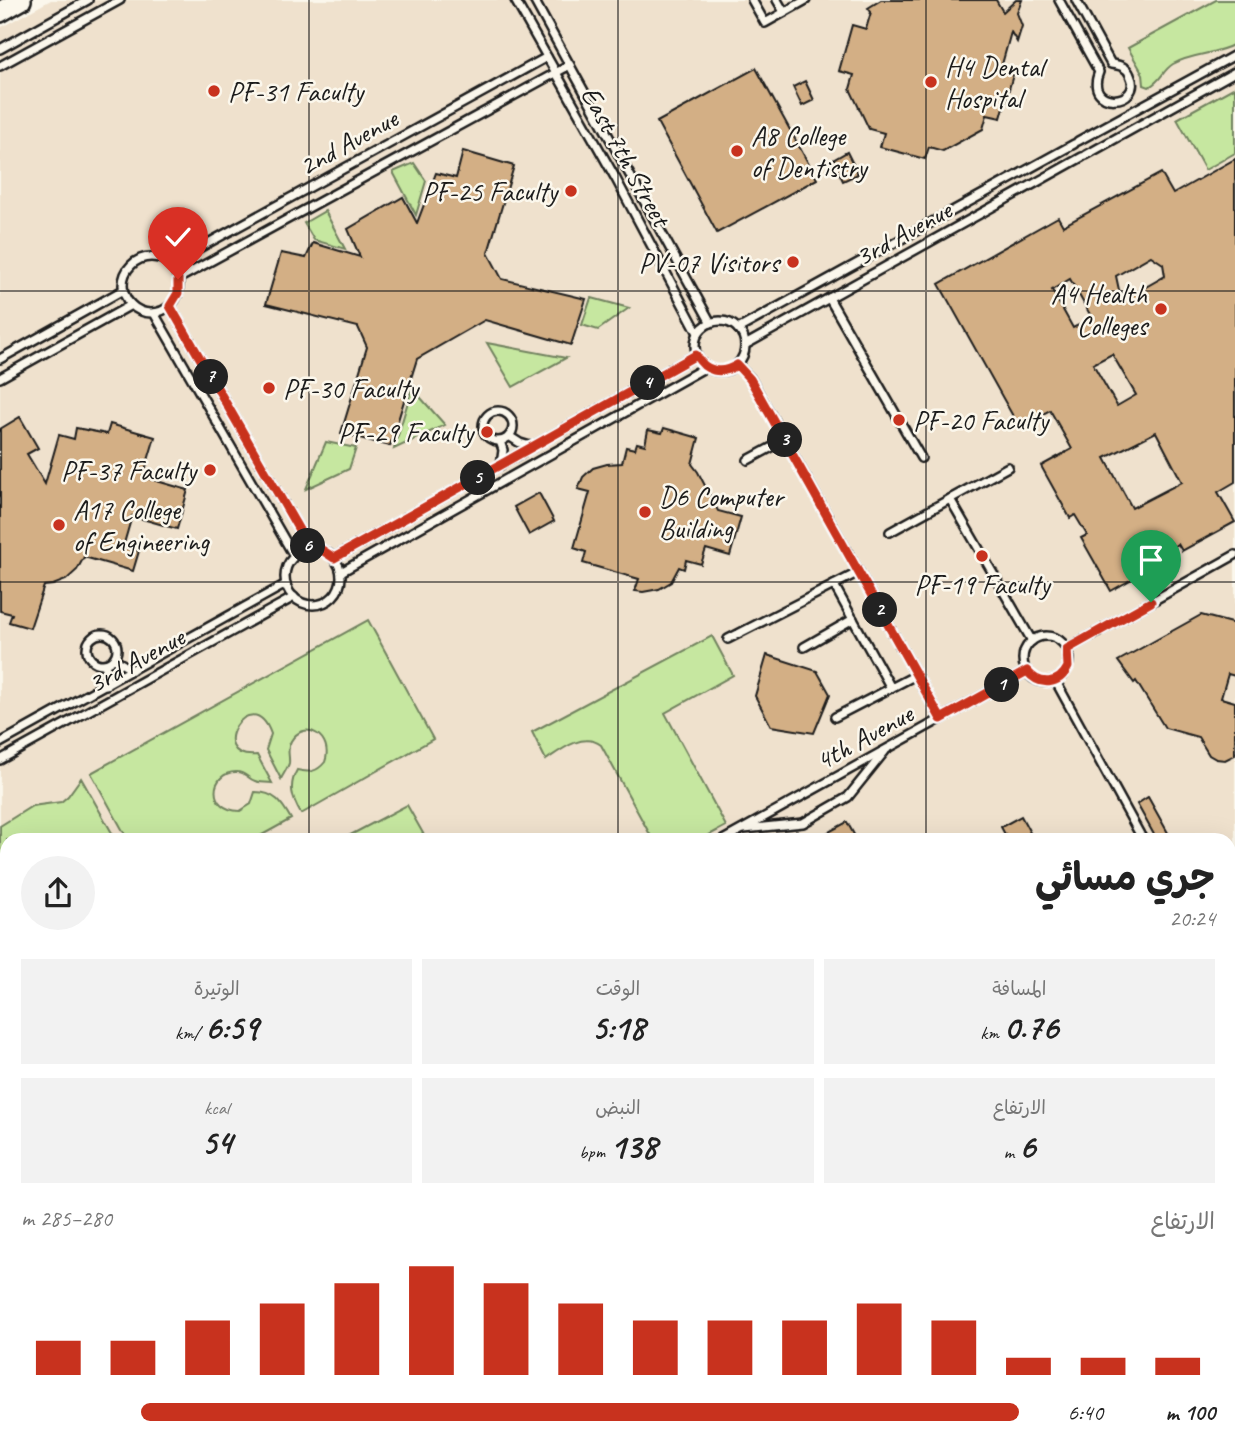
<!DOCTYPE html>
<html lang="ar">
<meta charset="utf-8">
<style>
body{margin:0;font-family:Caveat,"Playpen Sans Arabic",sans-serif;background:#f2f2f2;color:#222;direction:rtl;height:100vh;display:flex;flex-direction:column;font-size:26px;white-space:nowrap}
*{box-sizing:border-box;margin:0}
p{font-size:23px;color:#767676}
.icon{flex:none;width:38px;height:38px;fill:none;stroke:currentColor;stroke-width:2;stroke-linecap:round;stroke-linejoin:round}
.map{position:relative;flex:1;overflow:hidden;direction:ltr}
.details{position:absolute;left:0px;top:833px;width:1236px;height:621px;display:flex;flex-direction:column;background:#fff;border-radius:21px 21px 0 0;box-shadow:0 7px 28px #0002;direction:rtl}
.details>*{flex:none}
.pin{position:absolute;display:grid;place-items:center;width:60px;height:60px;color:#fff;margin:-72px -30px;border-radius:50% 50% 50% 0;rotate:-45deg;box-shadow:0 0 7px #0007}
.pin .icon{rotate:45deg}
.km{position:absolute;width:35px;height:35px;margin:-18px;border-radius:50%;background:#222;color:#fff;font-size:19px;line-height:35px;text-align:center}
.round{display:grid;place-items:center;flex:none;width:74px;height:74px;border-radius:37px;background:#f2f2f2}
.headline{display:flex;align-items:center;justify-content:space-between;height:119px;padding:0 21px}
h1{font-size:38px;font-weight:700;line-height:52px}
.figures{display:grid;grid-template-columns:repeat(3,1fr);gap:10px;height:119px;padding:7px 21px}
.figures div{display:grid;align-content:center;border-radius:0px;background:#f2f2f2;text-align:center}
.figures b{font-size:35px;font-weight:700}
.figures small{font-size:19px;font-weight:400}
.figures p{font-size:19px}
.chart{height:196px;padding:14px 21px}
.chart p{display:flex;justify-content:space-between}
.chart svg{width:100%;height:126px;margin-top:7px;stroke:#c8321e;stroke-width:6}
ul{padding:0 21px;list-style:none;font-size:23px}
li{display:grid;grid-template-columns:112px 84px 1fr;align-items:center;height:52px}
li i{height:18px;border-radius:9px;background:#c8321e}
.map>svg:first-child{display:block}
.built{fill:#efe1cd}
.green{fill:#c6e7a0;stroke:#71825e;stroke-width:2}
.building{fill:#d3af85;stroke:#1c1c1c;stroke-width:2;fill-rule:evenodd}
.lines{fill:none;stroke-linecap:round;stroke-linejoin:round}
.service-casing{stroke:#1c1c1c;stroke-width:12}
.secondary-casing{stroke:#1c1c1c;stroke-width:24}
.path{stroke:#1c1c1c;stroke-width:2.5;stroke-dasharray:2 5;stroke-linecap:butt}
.service{stroke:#fbf7ec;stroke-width:7}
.secondary{stroke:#fbf7ec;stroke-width:19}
.route-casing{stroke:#fff;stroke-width:14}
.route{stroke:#c8321e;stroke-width:9}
.grid{fill:none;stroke:#1c1c1c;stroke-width:2;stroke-opacity:0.55}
.poi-dot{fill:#c8321e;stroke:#fbf7ec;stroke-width:2.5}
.labels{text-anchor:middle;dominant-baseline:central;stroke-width:5;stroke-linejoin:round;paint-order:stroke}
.poi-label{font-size:28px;fill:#1c1c1c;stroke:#fbf7ec;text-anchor:start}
.street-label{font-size:28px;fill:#1c1c1c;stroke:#fbf7ec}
</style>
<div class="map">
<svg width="1235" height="1454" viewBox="0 0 1235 1454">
<rect width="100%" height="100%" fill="#fbf7ec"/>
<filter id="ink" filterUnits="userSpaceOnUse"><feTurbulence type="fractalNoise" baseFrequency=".0143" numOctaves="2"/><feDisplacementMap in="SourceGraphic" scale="14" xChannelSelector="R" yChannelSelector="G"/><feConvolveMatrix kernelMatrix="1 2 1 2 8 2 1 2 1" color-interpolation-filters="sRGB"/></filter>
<g filter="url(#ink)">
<path class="built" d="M51 0H1235V1150L1229 1153 1228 840H7V1447H697L684 1454H0V28Z"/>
<g class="green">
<path d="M1216 0H1235V44C1215 55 1192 53 1173 64 1162 71 1162 80 1149 87L1144 85 1143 74 1128 48Z"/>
<path d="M1235 87V153L1205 170 1177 119Z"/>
<path d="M414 163 426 181 416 215 393 172Z"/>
<path d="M325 211 345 249 314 240 304 223Z"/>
<path d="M591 298H592L629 308 598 330 582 325Z"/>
<path d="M487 343 566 358 513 387Z"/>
<path d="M412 388 445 425 394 449Z"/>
<path d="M326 442 356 448 349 469 306 489Z"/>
<path d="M368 620 433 739 301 814C292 798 288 786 297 770 309 773 317 772 325 762 334 737 305 718 291 741 286 749 290 756 289 763 288 768 283 774 281 779L266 750 271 734C252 680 202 760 257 755L272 783C266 782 259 783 255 781 248 779 246 772 236 772 210 772 206 810 240 811L251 804 255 792C275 792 282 803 291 819L253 840H128L91 773Z"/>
<path d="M712 636 733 675 665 713 726 826 700 840H653L601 745C583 732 562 749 546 760L532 732Z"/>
<path d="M81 778 116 840H7V892H0V826L32 806 61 802 68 796Z"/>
<path d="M407 805 424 835 414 840H341Z"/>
<path d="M0 933H7V966L0 953Z"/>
<path d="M7 1029V1174L0 1178V1033Z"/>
<path d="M150 1447H390L393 1454H154Z"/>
</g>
<g class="building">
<path d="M881 0H996L1003 12 1016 0H1022L1017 13 1022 26 1017 42 1011 32 1001 68 1014 71 1001 118 987 115 983 129 943 151 929 147 925 159 880 147 884 133 869 129 850 89 854 75 839 71 852 25 866 29 871 12 868 8Z"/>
<path d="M756 68 817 179 717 233 657 122Z"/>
<path d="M805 81 814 100 802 106 793 87Z"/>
<path d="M463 151 514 166 488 253 502 279 586 299 571 345 485 320 417 359 390 446 341 433 367 347 358 327 266 304 281 253 306 258 313 243 360 257 348 229 403 197 417 223 436 173 456 178Z"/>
<path d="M847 152 858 174 843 181 833 160Z"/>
<path d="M1235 159V482L1218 492 1235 522 1182 551 1178 544 1158 555 1162 562 1111 591 1081 538 1087 535 1075 515 1070 518 1041 466 1072 449 1050 410 1019 427 939 284 1058 217 1063 226 1161 173 1173 194ZM1151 256 1163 264 1165 276 1128 297 1119 290 1116 276ZM1070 279 1092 318 1073 328 1052 290ZM1112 354 1136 395 1117 406 1093 364ZM1156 432 1182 482 1132 508 1105 458Z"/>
<path d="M20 417 38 448 27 454 45 484 59 435 74 439 76 428 107 434 110 424 155 437 143 477 188 490 177 529 132 516 123 547 139 551 133 571 84 557 77 570 66 580 53 585 44 586 30 628 9 622 12 614 0 611V429Z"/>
<path d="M664 428 699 438 692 464 698 472 718 511 741 517 730 556 706 549 701 564 686 560 684 569 679 567 671 582 659 589 643 592 635 591 639 579 583 563 586 552 574 548 590 492 578 489 583 477 593 468 607 464 622 463 626 447 635 449 637 443 645 445 648 430 662 433Z"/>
<path d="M539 493 554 521 529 535 514 507Z"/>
<path d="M1201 615 1235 624V676L1228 674 1221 698 1235 702V755L1225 760 1216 759 1209 755 1198 737 1165 728 1136 681 1134 683 1118 661Z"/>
<path d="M767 655 817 671 830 694 814 733 771 726 755 696Z"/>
<path d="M1148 797 1172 840H1157L1137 804Z"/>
<path d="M1021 816 1034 840H1008L1001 827Z"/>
<path d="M847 822 857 840H814Z"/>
</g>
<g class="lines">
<defs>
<g id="service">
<path d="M515 0 616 179 698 333"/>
<path d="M534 0 711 323"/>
<path d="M752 0 765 23 806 0"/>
<path d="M777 0 784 12"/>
<path d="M1059 0 1099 72C1083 110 1145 106 1130 75 1127 67 1120 65 1111 64L1076 0"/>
<path d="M0 49 88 0"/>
<path d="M0 66 120 0"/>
<path d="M1078 141 1235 55"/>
<path d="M1086 155 1235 72"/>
<circle cx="151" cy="285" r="28"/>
<path d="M170 264 547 57"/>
<path d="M178 279 570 65"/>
<path d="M829 298 921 458"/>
<path d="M170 306 310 549"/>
<path d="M154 313 294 556"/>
<circle cx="720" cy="346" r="25"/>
<path d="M738 329 1074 144"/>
<path d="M745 345 1082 157"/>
<path d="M0 359 123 290"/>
<path d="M737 365 750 378 941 719"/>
<path d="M0 378 131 305"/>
<circle cx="498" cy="426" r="15"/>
<path d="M509 436 520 443 533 447"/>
<path d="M500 441 503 450 501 465"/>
<path d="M748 460 785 440"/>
<path d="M950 499 1032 641"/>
<path d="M890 532 1008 467"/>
<circle cx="313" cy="577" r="28"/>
<path d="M334 558 696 355"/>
<path d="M341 572 706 367"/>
<path d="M834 585 891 688"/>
<circle cx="102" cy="649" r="15"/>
<circle cx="1046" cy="659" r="23"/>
<path d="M728 639 859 572"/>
<path d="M804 647 853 619"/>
<path d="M1067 649 1235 555"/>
<path d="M114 659 132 670"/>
<path d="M105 664 107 673 106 685"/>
<path d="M1055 680 1143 840"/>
<path d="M835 717 916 675"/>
<path d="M0 743 286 584"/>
<path d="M0 760 294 597"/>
<path d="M744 829 803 823 848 797 885 751"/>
<path d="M723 840 1027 671"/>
<path d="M1228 995 1235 1007"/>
<path d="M1228 1122 1235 1118"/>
<path d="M1228 1139 1235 1135"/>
<path d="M0 1213 7 1212"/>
<path d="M0 1261 7 1262"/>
<path d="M122 1447 125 1454"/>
<path d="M466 1447 470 1454"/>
<path d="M632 1454 644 1447"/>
<path d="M661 1454 674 1447"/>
</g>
<g id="secondary">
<path d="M0 12 21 0"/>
<path d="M1228 1174 1235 1170"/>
<path d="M1228 1193 1235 1189"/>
<path d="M726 1454 738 1447"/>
<path d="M760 1454 772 1447"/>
</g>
</defs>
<use href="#service" class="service-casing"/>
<use href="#secondary" class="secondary-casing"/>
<g class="path">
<path d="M0 1416 7 1428"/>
<path d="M107 1447 110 1454"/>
<path d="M8 1454 10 1447"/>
<path d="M9 1454 21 1447"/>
</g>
<use href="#service" class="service"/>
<use href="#secondary" class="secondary"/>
</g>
</g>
<g class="lines" filter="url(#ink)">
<defs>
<path id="route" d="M178 279V293L170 306 310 549 322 550 334 558 696 355C705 372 721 375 737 365L750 379 941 719 1027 671C1040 687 1059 685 1068 667L1067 649 1151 602"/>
</defs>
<use href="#route" class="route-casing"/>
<use href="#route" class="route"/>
</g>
<path class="grid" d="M309 0V840M618 0V840M926 0V840M0 291H1235M0 582H1235M0 872H7M1228 872H1235M0 1163H7M1228 1163H1235M309 1447V1454M618 1447V1454M926 1447V1454"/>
<g class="poi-dot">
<circle cx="931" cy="82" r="7"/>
<circle cx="214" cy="91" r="7"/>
<circle cx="737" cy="151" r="7"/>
<circle cx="571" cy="191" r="7"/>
<circle cx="793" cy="262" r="7"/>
<circle cx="1161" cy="309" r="7"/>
<circle cx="269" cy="388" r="7"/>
<circle cx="899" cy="420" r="7"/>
<circle cx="487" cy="432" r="7"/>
<circle cx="210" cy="470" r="7"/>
<circle cx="645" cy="512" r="7"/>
<circle cx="59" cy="525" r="7"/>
<circle cx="982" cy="556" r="7"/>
</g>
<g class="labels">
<g class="poi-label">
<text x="945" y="66">H4 Dental<tspan x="945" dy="32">Hospital</tspan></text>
<text x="228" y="91">PF-31 Faculty</text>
<text x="751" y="135">A8 College<tspan x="751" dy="32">of Dentistry</tspan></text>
<text x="557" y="191" text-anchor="end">PF-25 Faculty</text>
<text x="779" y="262" text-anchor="end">PV-07 Visitors</text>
<text x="1147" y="293" text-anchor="end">A4 Health<tspan x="1147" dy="32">Colleges</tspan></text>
<text x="283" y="388">PF-30 Faculty</text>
<text x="913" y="420">PF-20 Faculty</text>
<text x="473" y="432" text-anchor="end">PF-29 Faculty</text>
<text x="196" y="470" text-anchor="end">PF-37 Faculty</text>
<text x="659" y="496">D6 Computer<tspan x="659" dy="32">Building</tspan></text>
<text x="73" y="509">A17 College<tspan x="73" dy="32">of Engineering</tspan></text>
<text x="982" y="584" text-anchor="middle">PF-19 Faculty</text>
</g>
<g class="street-label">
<text transform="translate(348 142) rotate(-29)">2nd Avenue</text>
<text transform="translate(626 156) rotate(61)">East 7th Street</text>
<text transform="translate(903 233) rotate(-29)">3rd Avenue</text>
<text transform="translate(136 660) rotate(-29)">3rd Avenue</text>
<text transform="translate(864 737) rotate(-29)">4th Avenue</text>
</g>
</g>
</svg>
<div class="pin" style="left:1151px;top:602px;background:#1e9e55"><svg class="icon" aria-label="arrive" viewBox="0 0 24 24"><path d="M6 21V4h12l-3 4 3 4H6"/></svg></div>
<div class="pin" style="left:178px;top:279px;background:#d93025"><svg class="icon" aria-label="check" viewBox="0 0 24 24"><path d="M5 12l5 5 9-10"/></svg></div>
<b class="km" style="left:1002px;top:685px">1</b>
<b class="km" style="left:880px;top:610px">2</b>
<b class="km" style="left:785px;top:440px">3</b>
<b class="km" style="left:648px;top:383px">4</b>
<b class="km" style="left:478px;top:478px">5</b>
<b class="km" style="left:308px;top:546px">6</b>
<b class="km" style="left:211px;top:377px">7</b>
<section class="details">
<div class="headline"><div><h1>جري مسائي</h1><p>20:24</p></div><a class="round"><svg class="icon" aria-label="share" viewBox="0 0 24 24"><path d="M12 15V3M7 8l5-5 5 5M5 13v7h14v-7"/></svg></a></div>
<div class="figures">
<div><p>المسافة</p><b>0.76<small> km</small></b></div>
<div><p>الوقت</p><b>5:18</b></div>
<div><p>الوتيرة</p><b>6:59<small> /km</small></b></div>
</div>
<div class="figures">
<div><p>الارتفاع</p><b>6<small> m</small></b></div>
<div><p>النبض</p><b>138<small> bpm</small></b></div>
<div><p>kcal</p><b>54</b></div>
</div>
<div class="chart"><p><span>الارتفاع</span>280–285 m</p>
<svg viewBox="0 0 160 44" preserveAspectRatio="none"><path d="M5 44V32M15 44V32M25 44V25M35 44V19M45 44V12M55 44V6M65 44V12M75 44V19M85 44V25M95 44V25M105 44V25M115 44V19M125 44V25M135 44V38M145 44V38M155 44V38"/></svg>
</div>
<ul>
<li><b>100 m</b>6:40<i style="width:88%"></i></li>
</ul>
</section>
</div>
